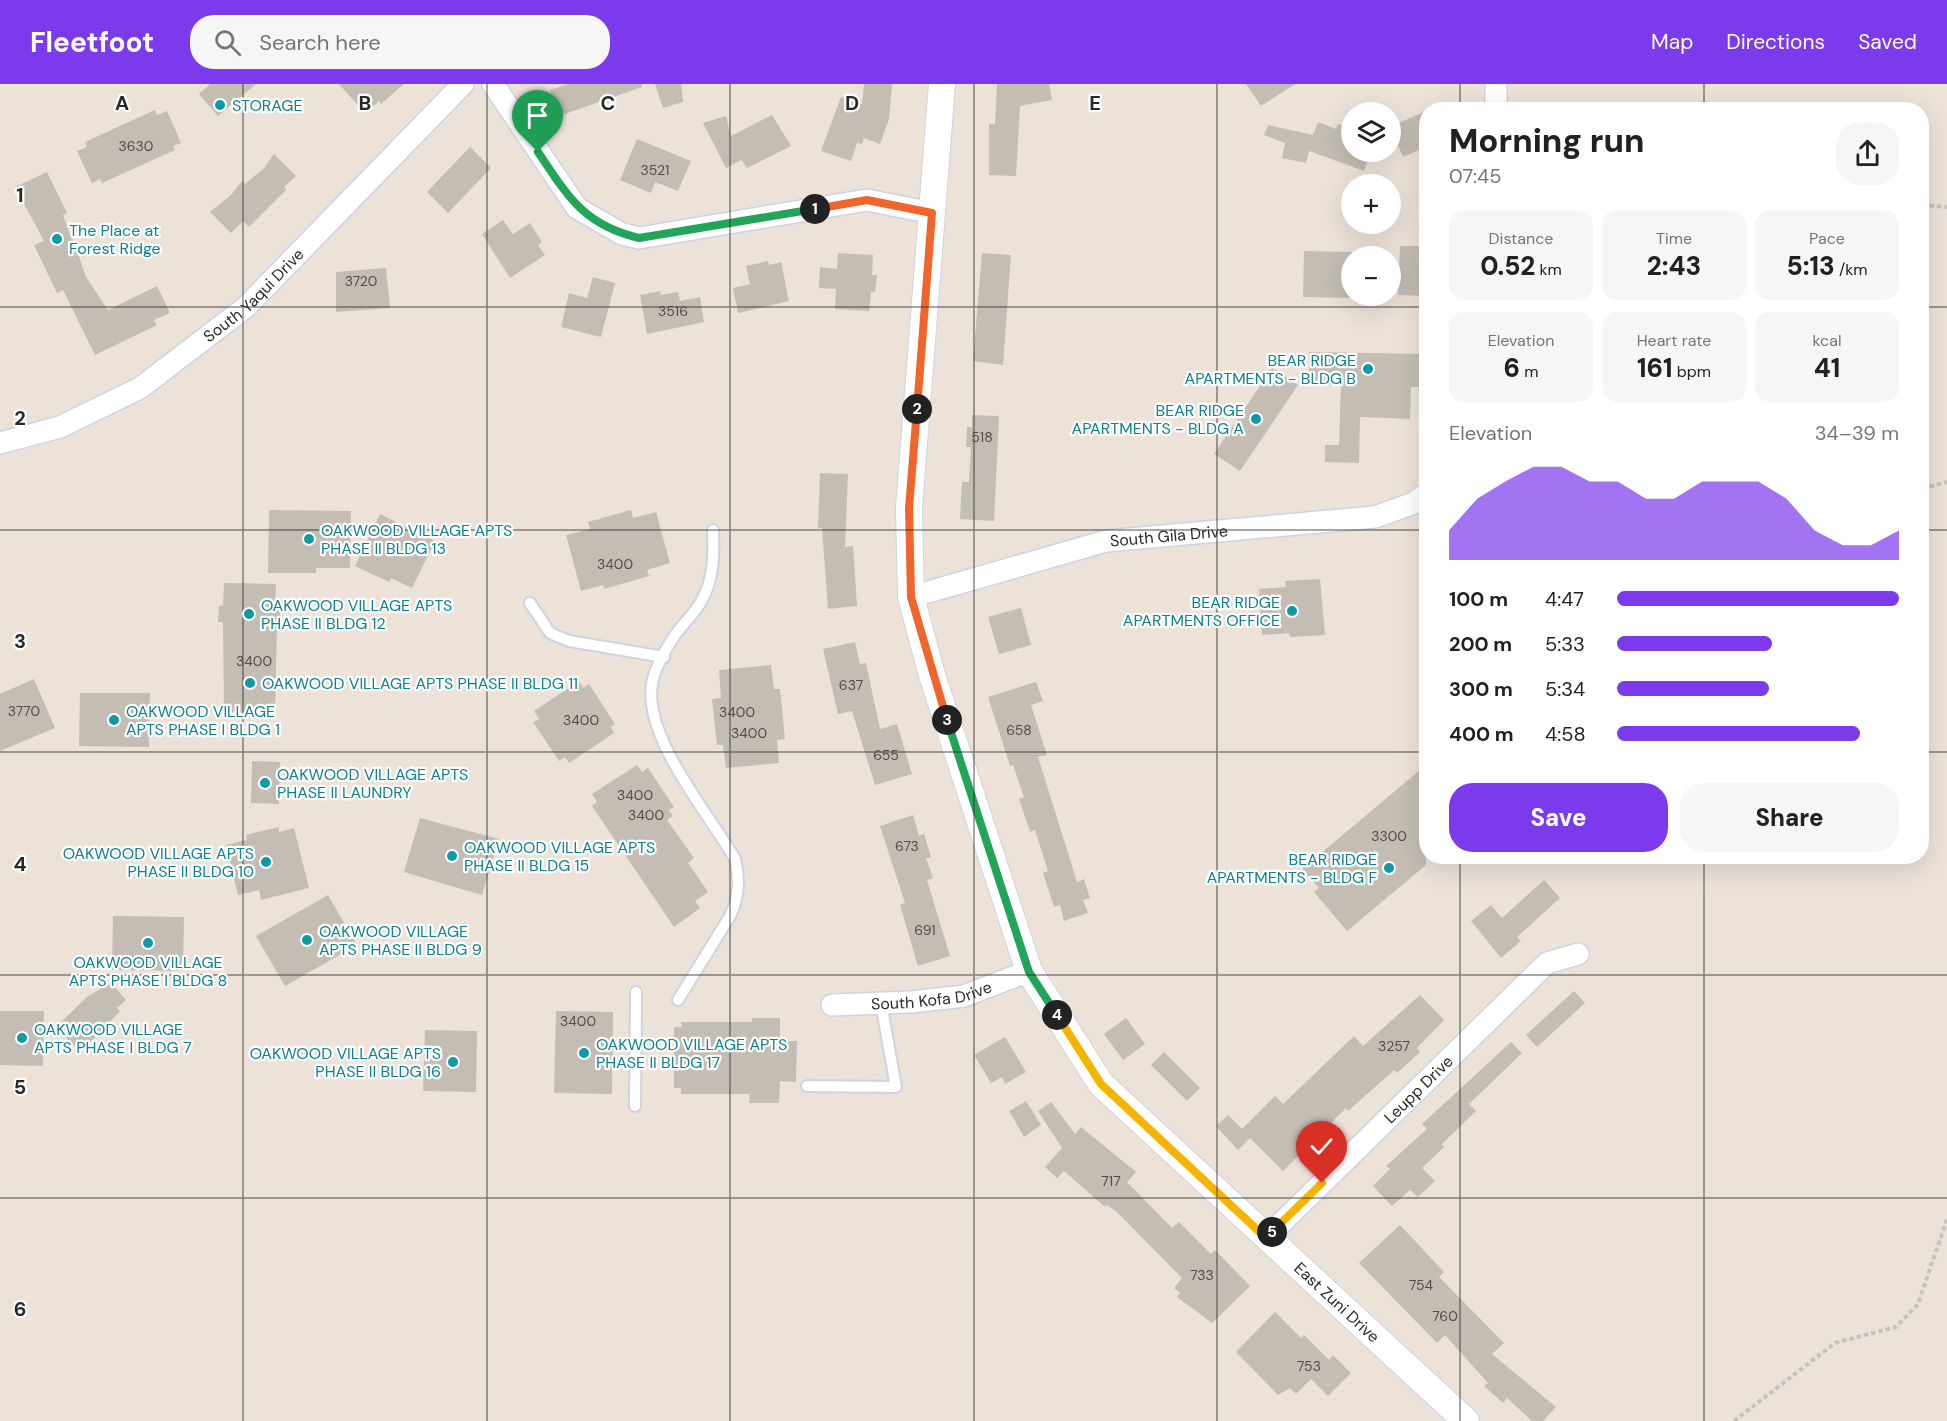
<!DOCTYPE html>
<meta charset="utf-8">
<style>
body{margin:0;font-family:"DM Sans",sans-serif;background:#f6f6f6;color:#202124;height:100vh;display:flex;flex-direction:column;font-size:22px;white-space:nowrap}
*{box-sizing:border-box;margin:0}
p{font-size:20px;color:#757577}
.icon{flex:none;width:33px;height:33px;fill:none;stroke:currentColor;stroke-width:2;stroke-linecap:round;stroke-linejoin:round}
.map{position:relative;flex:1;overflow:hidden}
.side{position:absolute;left:1419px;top:18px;width:510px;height:762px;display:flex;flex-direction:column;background:#fff;border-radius:24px;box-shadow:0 6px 24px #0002}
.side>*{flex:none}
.tools{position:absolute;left:1341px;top:18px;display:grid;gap:12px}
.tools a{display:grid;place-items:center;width:60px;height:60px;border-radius:50%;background:#fff;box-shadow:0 6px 24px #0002;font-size:30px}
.pin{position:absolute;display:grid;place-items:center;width:51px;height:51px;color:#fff;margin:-62px -26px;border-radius:50% 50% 50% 0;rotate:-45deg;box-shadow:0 0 6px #0007}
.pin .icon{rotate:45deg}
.km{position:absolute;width:30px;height:30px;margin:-15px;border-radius:50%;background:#222;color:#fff;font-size:16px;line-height:30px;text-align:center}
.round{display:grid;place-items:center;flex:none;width:63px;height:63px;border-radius:24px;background:#f6f6f6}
.overview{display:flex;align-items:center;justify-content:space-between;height:102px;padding:0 30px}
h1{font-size:33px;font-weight:800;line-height:45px}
.metrics{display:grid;grid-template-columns:repeat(3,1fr);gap:9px;height:102px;padding:6px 30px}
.metrics div{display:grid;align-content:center;border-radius:15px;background:#f6f6f6;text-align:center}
.metrics b{font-size:26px;font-weight:800}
.metrics small{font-size:16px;font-weight:400}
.metrics p{font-size:16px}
.chart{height:168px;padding:12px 30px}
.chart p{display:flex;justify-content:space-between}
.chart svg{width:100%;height:108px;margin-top:6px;fill:#7c3aed;opacity:.7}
.button{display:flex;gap:12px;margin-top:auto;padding:12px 30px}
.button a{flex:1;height:69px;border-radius:24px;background:#7c3aed;color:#fff;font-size:24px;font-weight:800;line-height:69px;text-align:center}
.button a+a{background:#f6f6f6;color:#202124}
ul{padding:0 30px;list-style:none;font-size:20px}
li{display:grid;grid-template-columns:96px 72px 1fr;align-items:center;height:45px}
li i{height:15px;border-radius:8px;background:#7c3aed}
header{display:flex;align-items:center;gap:36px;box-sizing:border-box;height:84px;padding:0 30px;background:#7c3aed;color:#fff}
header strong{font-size:28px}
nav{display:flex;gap:33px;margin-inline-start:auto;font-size:21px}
.search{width:420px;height:54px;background:#f6f6f6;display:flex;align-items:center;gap:15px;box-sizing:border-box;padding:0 21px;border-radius:24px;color:#757577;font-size:22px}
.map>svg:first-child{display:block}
.building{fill:#c3bdb4}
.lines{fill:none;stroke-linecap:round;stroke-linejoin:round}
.service-casing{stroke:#cdd3e3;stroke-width:14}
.minor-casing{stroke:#cdd3e3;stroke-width:24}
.tertiary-casing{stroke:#cdd3e3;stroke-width:28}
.path{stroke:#c3c3c3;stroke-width:4;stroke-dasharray:4.5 3;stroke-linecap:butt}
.service{stroke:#fff;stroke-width:10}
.minor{stroke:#fff;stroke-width:21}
.tertiary{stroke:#fff;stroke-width:26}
.split-1-casing{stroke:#fff;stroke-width:12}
.split-2-casing{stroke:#fff;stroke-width:12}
.split-3-casing{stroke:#fff;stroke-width:12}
.split-4-casing{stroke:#fff;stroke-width:12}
.split-5-casing{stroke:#fff;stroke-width:12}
.split-6-casing{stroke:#fff;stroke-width:12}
.split-1{stroke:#22a559;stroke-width:8}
.split-2{stroke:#f0652b;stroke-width:8}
.split-3{stroke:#f0652b;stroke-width:8}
.split-4{stroke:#22a559;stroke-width:8}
.split-5{stroke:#f5b400;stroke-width:8}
.split-6{stroke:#f5b400;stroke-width:8}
.grid{fill:none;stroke:#282828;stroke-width:1.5;stroke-opacity:0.55}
.culture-dot{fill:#0f9aa8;stroke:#fff;stroke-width:2}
.labels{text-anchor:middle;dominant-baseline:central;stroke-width:4.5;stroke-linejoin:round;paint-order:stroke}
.number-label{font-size:14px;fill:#4f4d4b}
.culture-label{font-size:16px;fill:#0d838f;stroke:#fff;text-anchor:start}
.street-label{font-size:16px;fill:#282828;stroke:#fff}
.grid-label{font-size:20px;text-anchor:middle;font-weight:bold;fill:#282828;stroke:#fff;stroke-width:4.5;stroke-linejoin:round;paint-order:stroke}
</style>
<header>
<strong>Fleetfoot</strong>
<div class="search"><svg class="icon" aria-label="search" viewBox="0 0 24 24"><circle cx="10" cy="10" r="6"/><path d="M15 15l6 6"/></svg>Search here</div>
<nav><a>Map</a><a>Directions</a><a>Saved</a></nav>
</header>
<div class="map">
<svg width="1947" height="1337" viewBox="0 0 1947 1337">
<rect width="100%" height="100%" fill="#ece2d8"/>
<g class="building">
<path d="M210 0H256L218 32 199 10Z"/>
<path d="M339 0H404L381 20 379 17 365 29Z"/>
<path d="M568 0H642V3L559 32 550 6Z"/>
<path d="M655 0H681L683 18 663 24Z"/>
<path d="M864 0H892L889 35 880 60 864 54 862 60 857 59 851 77 821 67 841 13 862 20Z"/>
<path d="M997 0H1049L1052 16 1020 22 1016 92 989 91V40H995Z"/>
<path d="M1246 0H1295L1261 22Z"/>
<path d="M155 26 157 31 167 27 181 59 173 62 175 66 102 99 100 95 92 99 77 67 87 63 85 58Z"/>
<path d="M1426 27V63L1403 73 1390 43Z"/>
<path d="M772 31 791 62 747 84 742 76 726 84 703 39 726 32 731 52Z"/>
<path d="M1318 38 1336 45 1338 40 1352 45V68H1371L1364 87 1309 67 1306 79 1282 74 1285 59 1264 51 1268 41 1313 51Z"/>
<path d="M637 55 691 77 678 107 655 98 651 109 620 96Z"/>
<path d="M470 63 491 84 448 129 427 108Z"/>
<path d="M274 70 296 92 284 103 286 106 249 143 243 137 231 149 210 128 231 111 242 97 245 100 264 84Z"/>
<path d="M47 88 67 129 63 131 71 153 81 169 78 170 86 193 108 226 157 202 170 229 154 236 157 241 95 271 63 206 57 209 34 161 44 157 15 103Z"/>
<path d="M503 136 513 150 530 139 542 158 538 161 545 171 510 194 482 150Z"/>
<path d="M1400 162H1426V212L1398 211Z"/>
<path d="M1304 167 1352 168V214L1303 213Z"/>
<path d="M838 169 873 171 872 191H877L875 208H871L869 227 835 225 836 205 819 204 820 183 837 185Z"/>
<path d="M982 169 1011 171 1003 281 973 277Z"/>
<path d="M768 177 769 181 781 178 789 217 738 229 733 204 750 200 746 182Z"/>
<path d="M386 184 390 224 336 228V188Z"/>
<path d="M593 193 615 199 601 253 561 243 569 209 587 214Z"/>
<path d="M660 207 661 211 678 208 680 217 700 213 704 238 647 250 640 211Z"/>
<path d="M1309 268 1426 270V303H1411L1410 335 1360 333 1359 379 1325 378V361H1339L1341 301 1309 300Z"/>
<path d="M1272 284 1298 301 1240 387 1214 370Z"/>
<path d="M972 331 999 332 994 437 960 435 962 398H969L971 363H966L967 343H972Z"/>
<path d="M820 389 848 390 845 463 853 462 857 522 828 525 822 444H818Z"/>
<path d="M269 426 351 427 350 484H316V489H268Z"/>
<path d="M631 426 633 434 656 428 670 479 647 486 649 492 604 505 603 501 581 507 566 451 590 445 588 438Z"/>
<path d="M380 430 435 457 412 504 391 494 389 498 355 482Z"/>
<path d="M1320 495 1325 551 1290 553 1289 549 1262 551 1259 505 1286 503 1285 497Z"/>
<path d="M224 499 276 500 275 523H280V539H277L275 629 224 628 223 538H218L219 522H223Z"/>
<path d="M1021 524 1031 561 999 570 988 533Z"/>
<path d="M855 558 860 580 866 579 880 645 897 640 912 690 875 701 852 627 838 630 823 565Z"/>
<path d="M771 581 774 605H780L785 655 777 656 779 679 726 684 723 661H717L712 615 721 614 719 586Z"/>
<path d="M34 595 55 644 0 667V610Z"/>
<path d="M579 597 583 604 589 600 615 640 611 643 614 649 569 679 565 673 559 677 533 638 539 635 534 627Z"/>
<path d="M1036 598 1043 617 1031 621 1047 671 1038 673 1077 798 1084 795 1090 814 1083 816 1088 829 1064 837 1060 821 1054 823 1043 789 1048 787 1035 746 1030 748 1019 715 1024 713 1013 681 1010 682 988 613Z"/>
<path d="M80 609H150L149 663 79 662Z"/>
<path d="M252 677 280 678 279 720 251 719Z"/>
<path d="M637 681 642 688 648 684 674 723 669 726 673 732 667 736 694 774 688 779 708 808 695 817 700 824 674 843 592 722 597 718 592 710Z"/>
<path d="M1426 681V781L1347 847 1314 808 1319 804 1302 785Z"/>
<path d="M913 731 919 752 924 750 931 773 926 774 933 794 927 796 950 872 918 882 900 821 905 819 880 742Z"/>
<path d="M420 734 499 755 482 811 404 788Z"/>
<path d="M279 743V748L294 744 309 804 261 816 259 806 238 811 226 761 247 756 246 751Z"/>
<path d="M1544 796 1560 814 1517 853 1521 857 1501 874 1471 837 1491 821 1502 834Z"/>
<path d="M328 811 357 861 285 902 256 852Z"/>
<path d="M113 832 184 833 183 887 112 886Z"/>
<path d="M111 899 126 916 117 924 120 927 87 962 82 955 74 962 56 943 87 913Z"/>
<path d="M1574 907 1585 919 1537 963 1526 951Z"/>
<path d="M1420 911 1444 936 1417 964 1420 968 1397 989 1394 986 1348 1027 1346 1024 1283 1087 1250 1054 1238 1066 1216 1042 1228 1031 1242 1045 1275 1012 1283 1020 1354 952 1363 962Z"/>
<path d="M0 927H44L43 982 0 981Z"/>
<path d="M556 927 613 928 612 1010 554 1009Z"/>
<path d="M752 934H780V957H797L796 998 780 997 779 1019H749L750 1010H681V1004H674V943H682L681 938H752Z"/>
<path d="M1126 934 1145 960 1123 976 1104 950Z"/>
<path d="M425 946 477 947 476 1008 423 1007Z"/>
<path d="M1005 953 1026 988 1005 1000 1002 993 991 999 974 971Z"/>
<path d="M1511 958 1522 969 1469 1020 1476 1027 1442 1060 1444 1063 1422 1084 1435 1097 1418 1113 1410 1106 1392 1122 1373 1102 1390 1085 1386 1082 1427 1045 1422 1040Z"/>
<path d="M1164 968 1200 1004 1187 1017 1151 981Z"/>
<path d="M1026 1017 1041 1041 1024 1053 1009 1027Z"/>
<path d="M1051 1018 1075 1050 1081 1043 1136 1088 1127 1098 1172 1144 1179 1138 1211 1170 1215 1166 1250 1202 1212 1239 1177 1213 1180 1209 1174 1204 1182 1194 1116 1127 1107 1121 1105 1123 1064 1087 1057 1094 1045 1083 1062 1064 1038 1027Z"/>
<path d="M1400 1141 1444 1188 1439 1193 1504 1259 1492 1270 1556 1323 1543 1337H1532L1507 1314 1503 1319 1484 1302 1488 1299 1445 1251 1437 1259 1359 1179Z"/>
<path d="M1275 1228 1301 1254 1304 1251 1329 1276 1333 1271 1351 1289 1328 1312 1311 1295 1296 1310 1290 1304 1278 1311 1236 1268Z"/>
</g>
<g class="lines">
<defs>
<g id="service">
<path d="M530 519 550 549 569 557 664 573"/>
<path d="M678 916 730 832C739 814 740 795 735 775 709 730 643 653 652 600 654 586 666 565 673 554 681 542 691 533 699 521 714 498 714 472 713 446"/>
<path d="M807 1002 896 1003 881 919"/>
<path d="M635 1022 636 908"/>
</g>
<g id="minor">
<path d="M493 0 577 124 622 150 639 154 867 116 932 129"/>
<path d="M1496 26V0"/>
<path id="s1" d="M0 359 60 343 140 304 246 223 463 0"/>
<path id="s2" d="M911 513 1106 457 1375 433 1414 419 1426 410"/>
<path id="s3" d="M832 921 911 918 964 912 1029 887"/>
<path id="s4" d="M1266 1154 1547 879 1578 870"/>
</g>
<g id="tertiary">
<path id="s5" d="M942 0 909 424 911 513 932 591 1029 887 1101 1000 1466 1337"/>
</g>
</defs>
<use href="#service" class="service-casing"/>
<use href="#minor" class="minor-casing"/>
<use href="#tertiary" class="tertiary-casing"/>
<g class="path">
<path d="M1922 121 1947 123"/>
<path d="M1922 401 1933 402 1947 398"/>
<path d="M1734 1337 1835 1259 1896 1243 1918 1220 1947 1135"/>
</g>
<use href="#service" class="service"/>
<use href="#minor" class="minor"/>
<use href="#tertiary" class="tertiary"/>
</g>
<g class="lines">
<defs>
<path id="split-1" d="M538 68C567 111 583 141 639 154L815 125"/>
<path id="split-2" d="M815 125 867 116 932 129 917 325"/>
<path id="split-3" d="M917 325 909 424 911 513 947 636"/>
<path id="split-4" d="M947 636 1029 888 1057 931"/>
<path id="split-5" d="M1057 931 1101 1000 1266 1154 1272 1148"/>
<path id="split-6" d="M1272 1148 1322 1099"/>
</defs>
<use href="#split-1" class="split-1-casing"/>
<use href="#split-2" class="split-2-casing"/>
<use href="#split-3" class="split-3-casing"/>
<use href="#split-4" class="split-4-casing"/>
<use href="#split-5" class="split-5-casing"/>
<use href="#split-6" class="split-6-casing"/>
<use href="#split-1" class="split-1"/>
<use href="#split-2" class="split-2"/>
<use href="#split-3" class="split-3"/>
<use href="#split-4" class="split-4"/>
<use href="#split-5" class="split-5"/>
<use href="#split-6" class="split-6"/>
</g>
<path class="grid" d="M243 0V1337M487 0V1337M730 0V1337M974 0V1337M1217 0V1337M1460 0V26M1704 0V26M0 223H1426M1922 223H1947M0 446H1426M1922 446H1947M0 668H1426M1922 668H1947M1460 772V1337M1704 772V1337M0 891H1947M0 1114H1947"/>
<g class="culture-dot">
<circle cx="220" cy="21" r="6"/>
<circle cx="57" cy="155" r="6"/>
<circle cx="1368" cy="285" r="6"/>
<circle cx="1256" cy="335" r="6"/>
<circle cx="309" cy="455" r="6"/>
<circle cx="1292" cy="527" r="6"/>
<circle cx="249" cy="530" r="6"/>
<circle cx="250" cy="599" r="6"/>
<circle cx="114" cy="636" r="6"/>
<circle cx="265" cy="699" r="6"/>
<circle cx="452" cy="772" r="6"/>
<circle cx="266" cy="778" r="6"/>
<circle cx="1389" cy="784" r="6"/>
<circle cx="307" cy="856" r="6"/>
<circle cx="148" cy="859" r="6"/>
<circle cx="22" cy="954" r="6"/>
<circle cx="584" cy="969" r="6"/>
<circle cx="453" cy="978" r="6"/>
</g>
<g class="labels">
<g class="number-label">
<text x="136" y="62">3630</text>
<text x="655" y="86">3521</text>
<text x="361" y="197">3720</text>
<text x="673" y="227">3516</text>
<text x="982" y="353">518</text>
<text x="615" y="480">3400</text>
<text x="254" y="577">3400</text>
<text x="851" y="601">637</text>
<text x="24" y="627">3770</text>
<text x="737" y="628">3400</text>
<text x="581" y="636">3400</text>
<text x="1019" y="646">658</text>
<text x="749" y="649">3400</text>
<text x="886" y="671">655</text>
<text x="635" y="711">3400</text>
<text x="646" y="731">3400</text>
<text x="1389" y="752">3300</text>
<text x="907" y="762">673</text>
<text x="925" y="846">691</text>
<text x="578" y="937">3400</text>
<text x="1394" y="962">3257</text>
<text x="1111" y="1097">717</text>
<text x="1202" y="1191">733</text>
<text x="1421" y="1201">754</text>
<text x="1445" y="1232">760</text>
<text x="1309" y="1282">753</text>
</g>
<g class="culture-label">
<text x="232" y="21">STORAGE</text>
<text x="69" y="146">The Place at<tspan x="69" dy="18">Forest Ridge</tspan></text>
<text x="1356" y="276" text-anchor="end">BEAR RIDGE<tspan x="1356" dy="18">APARTMENTS - BLDG B</tspan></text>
<text x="1244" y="326" text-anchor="end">BEAR RIDGE<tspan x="1244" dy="18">APARTMENTS - BLDG A</tspan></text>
<text x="321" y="446">OAKWOOD VILLAGE APTS<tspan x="321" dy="18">PHASE II BLDG 13</tspan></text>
<text x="1280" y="518" text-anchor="end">BEAR RIDGE<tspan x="1280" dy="18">APARTMENTS OFFICE</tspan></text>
<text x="261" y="521">OAKWOOD VILLAGE APTS<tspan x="261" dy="18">PHASE II BLDG 12</tspan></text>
<text x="262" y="599">OAKWOOD VILLAGE APTS PHASE II BLDG 11</text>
<text x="126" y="627">OAKWOOD VILLAGE<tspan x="126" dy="18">APTS PHASE I BLDG 1</tspan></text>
<text x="277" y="690">OAKWOOD VILLAGE APTS<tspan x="277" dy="18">PHASE II LAUNDRY</tspan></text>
<text x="464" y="763">OAKWOOD VILLAGE APTS<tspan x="464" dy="18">PHASE II BLDG 15</tspan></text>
<text x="254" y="769" text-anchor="end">OAKWOOD VILLAGE APTS<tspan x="254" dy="18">PHASE II BLDG 10</tspan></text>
<text x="1377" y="775" text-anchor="end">BEAR RIDGE<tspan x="1377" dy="18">APARTMENTS - BLDG F</tspan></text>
<text x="319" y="847">OAKWOOD VILLAGE<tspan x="319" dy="18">APTS PHASE II BLDG 9</tspan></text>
<text x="148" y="878" text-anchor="middle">OAKWOOD VILLAGE<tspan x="148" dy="18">APTS PHASE I BLDG 8</tspan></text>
<text x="34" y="945">OAKWOOD VILLAGE<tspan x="34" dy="18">APTS PHASE I BLDG 7</tspan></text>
<text x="596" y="960">OAKWOOD VILLAGE APTS<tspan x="596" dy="18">PHASE II BLDG 17</tspan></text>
<text x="441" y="969" text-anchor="end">OAKWOOD VILLAGE APTS<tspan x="441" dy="18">PHASE II BLDG 16</tspan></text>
</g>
<g class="street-label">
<text stroke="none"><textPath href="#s1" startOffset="298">South Yaqui Drive</textPath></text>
<text stroke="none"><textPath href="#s2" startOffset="266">South Gila Drive</textPath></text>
<text stroke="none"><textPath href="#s3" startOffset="100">South Kofa Drive</textPath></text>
<text stroke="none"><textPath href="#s4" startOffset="213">Leupp Drive</textPath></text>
<text stroke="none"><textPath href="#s5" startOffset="1362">East Zuni Drive</textPath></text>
</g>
</g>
<g class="grid-label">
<text x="122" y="26">A</text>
<text x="365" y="26">B</text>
<text x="608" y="26">C</text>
<text x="852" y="26">D</text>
<text x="1095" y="26">E</text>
<text x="20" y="118">1</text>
<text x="20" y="341">2</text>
<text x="20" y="564">3</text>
<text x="20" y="787">4</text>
<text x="20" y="1010">5</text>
<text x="20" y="1232">6</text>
</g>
</svg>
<div class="tools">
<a><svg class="icon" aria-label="layers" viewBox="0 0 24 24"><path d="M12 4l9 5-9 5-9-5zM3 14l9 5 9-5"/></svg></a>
<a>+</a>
<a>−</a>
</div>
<div class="pin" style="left:538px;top:68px;background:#1e9e55"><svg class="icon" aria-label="arrive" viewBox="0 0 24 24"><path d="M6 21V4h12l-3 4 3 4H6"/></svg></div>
<div class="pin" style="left:1322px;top:1099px;background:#d93025"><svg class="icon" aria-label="check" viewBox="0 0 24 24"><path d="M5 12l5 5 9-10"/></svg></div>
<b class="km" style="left:815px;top:125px">1</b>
<b class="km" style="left:917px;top:325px">2</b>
<b class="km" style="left:947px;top:636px">3</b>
<b class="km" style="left:1057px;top:931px">4</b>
<b class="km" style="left:1272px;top:1148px">5</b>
<section class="side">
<div class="overview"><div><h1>Morning run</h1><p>07:45</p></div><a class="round"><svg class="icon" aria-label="share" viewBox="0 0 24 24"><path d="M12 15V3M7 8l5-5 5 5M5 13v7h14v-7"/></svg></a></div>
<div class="metrics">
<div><p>Distance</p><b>0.52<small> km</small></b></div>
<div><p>Time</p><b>2:43</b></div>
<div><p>Pace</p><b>5:13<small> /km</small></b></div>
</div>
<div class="metrics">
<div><p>Elevation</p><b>6<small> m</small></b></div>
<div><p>Heart rate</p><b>161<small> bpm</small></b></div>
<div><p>kcal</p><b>41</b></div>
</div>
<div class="chart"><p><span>Elevation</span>34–39 m</p>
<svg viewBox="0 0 160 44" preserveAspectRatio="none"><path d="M0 44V32L10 19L20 12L30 6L40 6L50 12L60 12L70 19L80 19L90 12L100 12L110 12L120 19L130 32L140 38L150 38L160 32V44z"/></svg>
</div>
<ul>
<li><b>100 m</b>4:47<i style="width:100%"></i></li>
<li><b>200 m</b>5:33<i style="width:55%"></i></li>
<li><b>300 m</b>5:34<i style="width:54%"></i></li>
<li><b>400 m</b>4:58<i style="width:86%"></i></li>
</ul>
<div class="button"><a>Save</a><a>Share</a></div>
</section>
</div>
